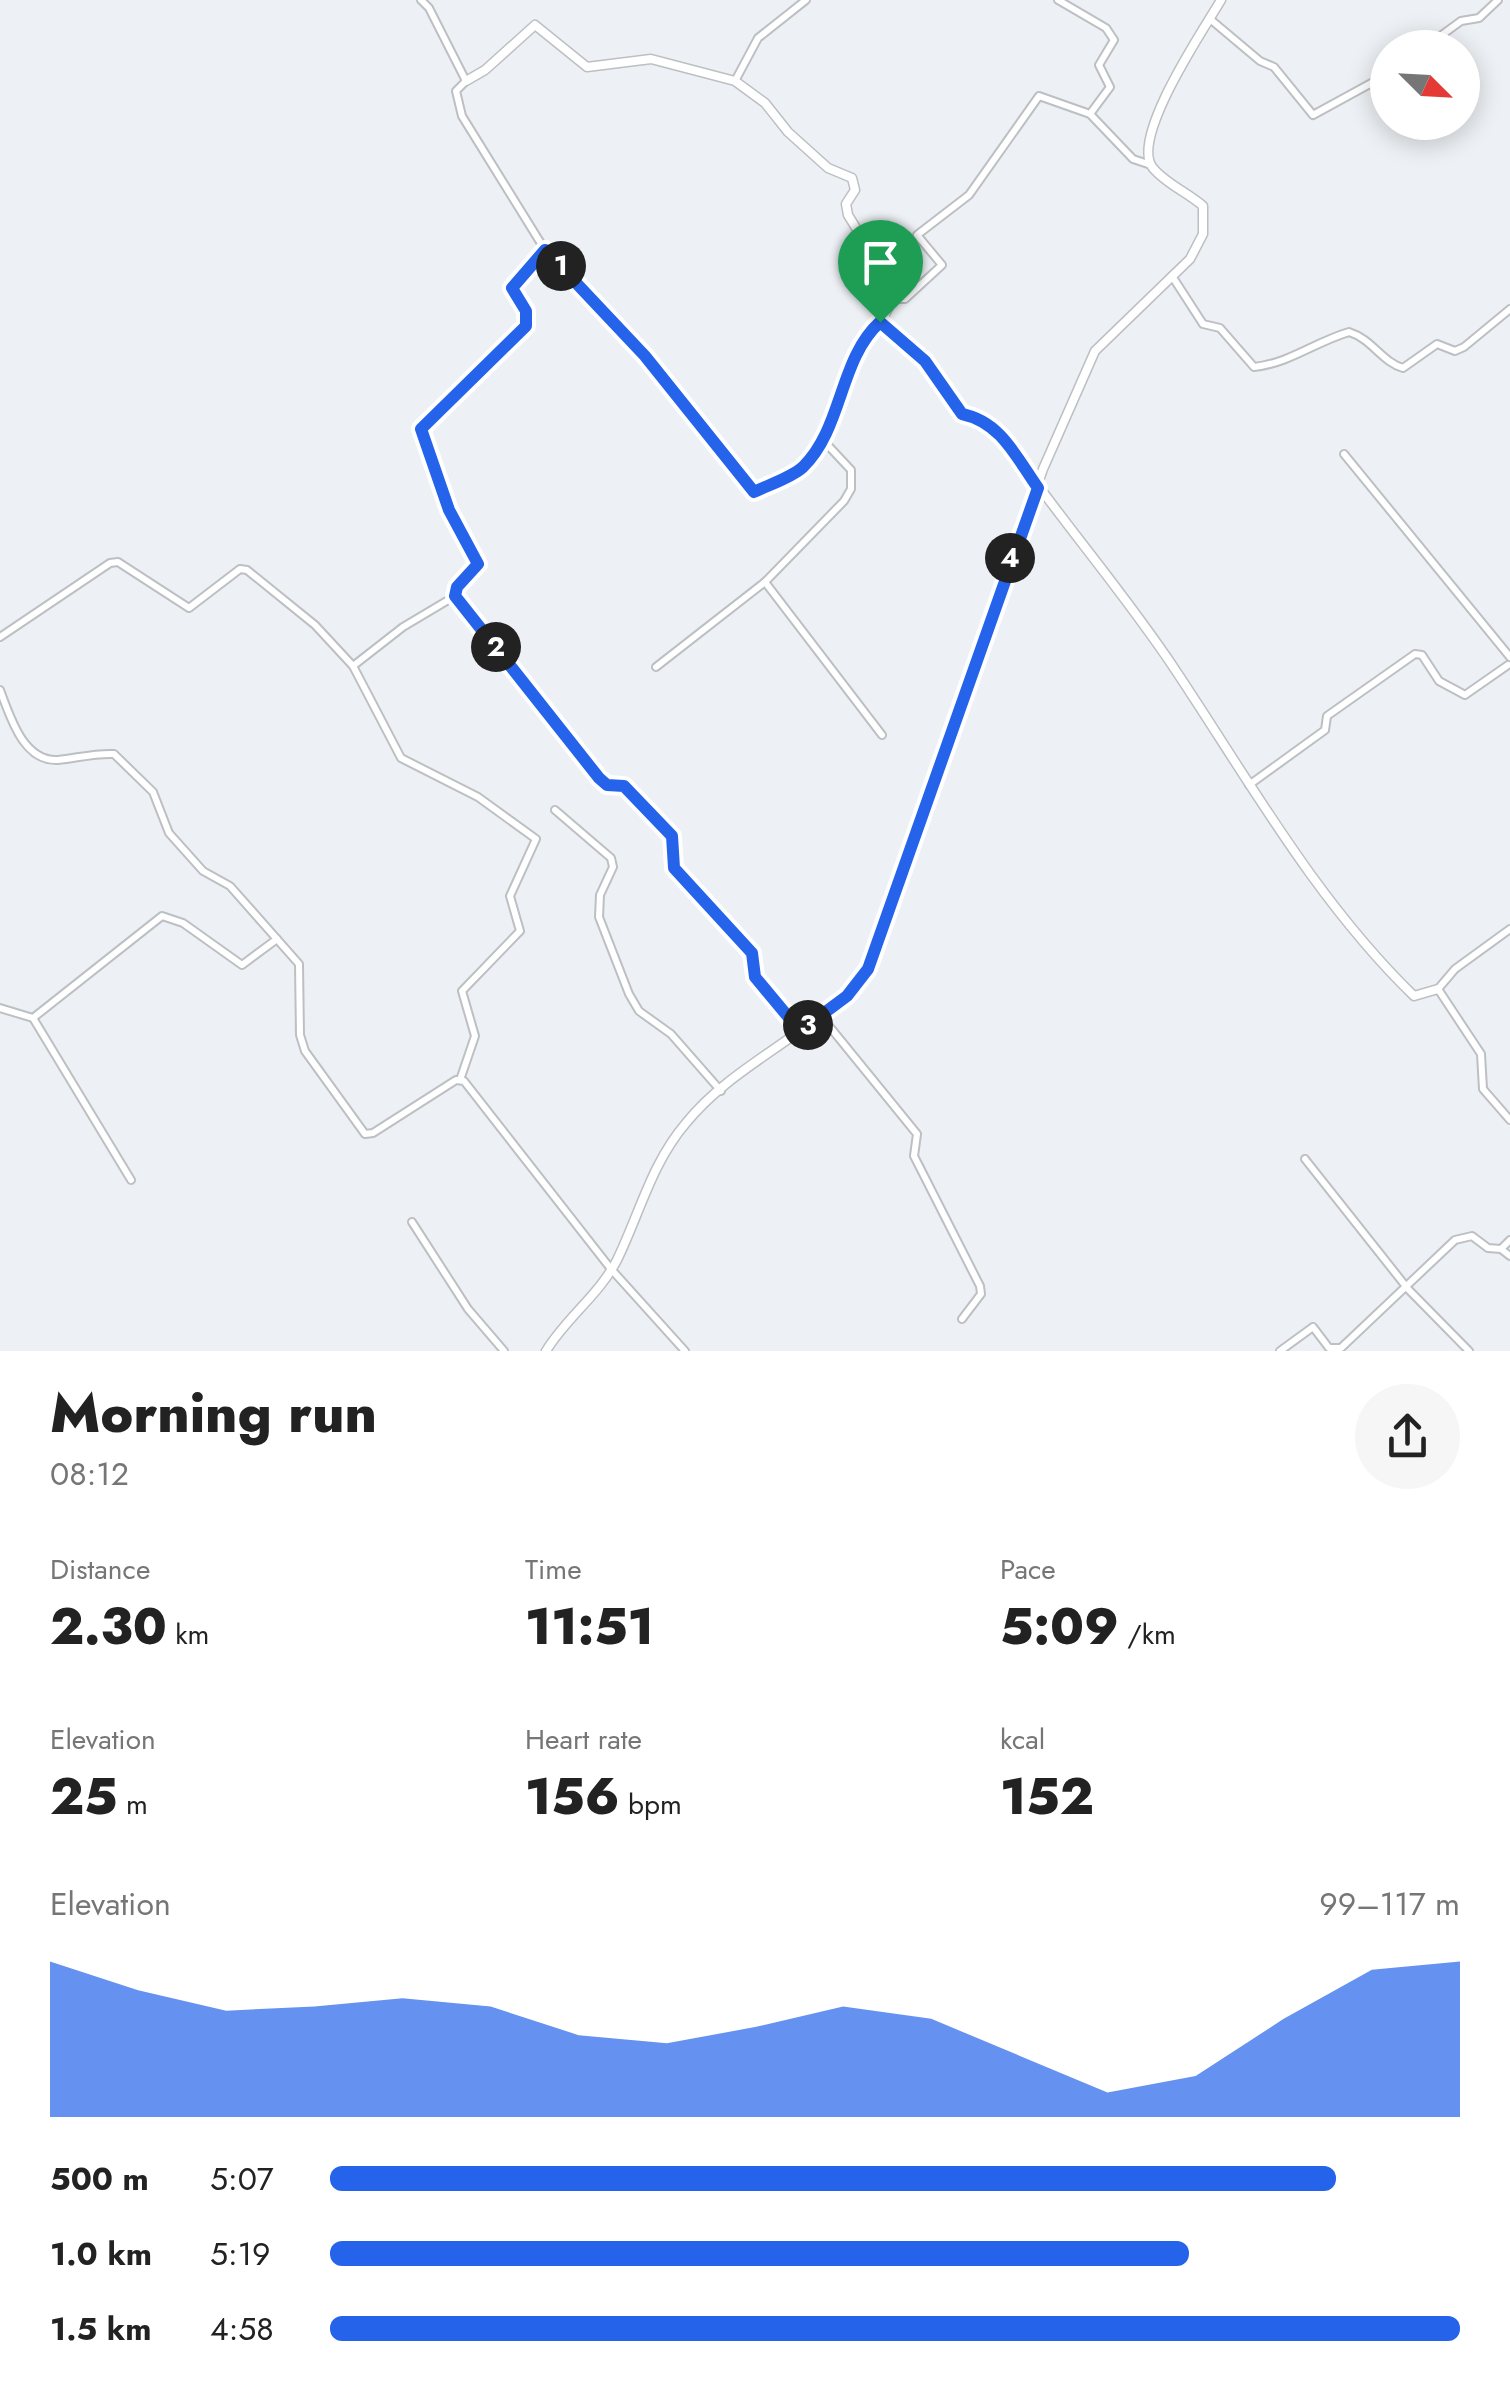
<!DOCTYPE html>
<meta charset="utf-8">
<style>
body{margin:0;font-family:Jost,sans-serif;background:#f6f6f6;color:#222;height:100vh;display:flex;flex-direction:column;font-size:38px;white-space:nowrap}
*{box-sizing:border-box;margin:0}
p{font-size:32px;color:#767676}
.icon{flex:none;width:55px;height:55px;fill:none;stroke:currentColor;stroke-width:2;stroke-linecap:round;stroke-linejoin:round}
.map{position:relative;height:1351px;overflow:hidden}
.side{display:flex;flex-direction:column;background:#fff;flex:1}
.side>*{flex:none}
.needle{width:65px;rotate:114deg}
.buttons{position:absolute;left:1370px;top:30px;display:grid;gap:20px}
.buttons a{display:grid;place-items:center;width:110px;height:110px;border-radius:50%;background:#fff;box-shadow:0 5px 25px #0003;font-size:50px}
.pin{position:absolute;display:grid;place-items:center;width:85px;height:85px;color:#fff;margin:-102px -42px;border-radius:50% 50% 50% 0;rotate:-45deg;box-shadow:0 0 10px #0007}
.pin .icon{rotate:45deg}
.km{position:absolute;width:50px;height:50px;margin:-25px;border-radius:50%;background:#222;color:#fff;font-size:28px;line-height:50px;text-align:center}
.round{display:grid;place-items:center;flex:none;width:105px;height:105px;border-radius:52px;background:#f6f6f6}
.headline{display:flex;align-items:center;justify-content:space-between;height:170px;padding:0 50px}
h1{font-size:55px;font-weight:800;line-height:75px}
.metrics{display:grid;grid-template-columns:repeat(3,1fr);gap:15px;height:170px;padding:10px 50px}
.metrics div{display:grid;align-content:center}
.metrics b{font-size:50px;font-weight:800}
.metrics small{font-size:28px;font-weight:400}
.metrics p{font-size:28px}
.chart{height:280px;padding:20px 50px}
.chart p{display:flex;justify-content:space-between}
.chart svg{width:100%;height:180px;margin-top:10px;fill:#2563eb;opacity:.7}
ul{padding:0 50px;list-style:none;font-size:32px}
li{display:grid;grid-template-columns:160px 120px 1fr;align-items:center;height:75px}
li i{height:25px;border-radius:12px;background:#2563eb}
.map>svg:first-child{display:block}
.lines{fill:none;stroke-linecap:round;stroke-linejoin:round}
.minor-casing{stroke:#bcc0c3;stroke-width:10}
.tertiary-casing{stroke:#bcc0c3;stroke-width:11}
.minor{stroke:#fff;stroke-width:6}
.tertiary{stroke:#fff;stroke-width:8}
.route-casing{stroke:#fff;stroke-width:20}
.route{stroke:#2563eb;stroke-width:12}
</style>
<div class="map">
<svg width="1510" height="1351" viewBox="0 0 1510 1351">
<rect width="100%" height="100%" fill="#edf0f4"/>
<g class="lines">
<defs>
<g id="minor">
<path d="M421 0 429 8 466 81 456 91 462 116 545 250 645 356 754 492C769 484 791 478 803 467 843 428 839 359 880 322"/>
<path d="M1058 0 1106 28 1114 40 1099 65 1110 87 1090 114"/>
<path d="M1210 19 1260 61 1274 67 1313 115 1388 74"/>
<path d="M1424 48 1461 21 1479 18 1498 0"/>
<path d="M735 81 758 38 806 0"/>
<path d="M545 250 512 289 526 311V326L421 429 449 510 478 564 457 587 455 596 599 779 607 785 624 786 672 836 674 868 752 953 755 977 800 1031"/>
<path d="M1172 276 1203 324 1220 328 1254 367C1290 363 1315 342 1349 332 1372 339 1382 362 1403 368L1437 344 1455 351 1464 347 1510 309"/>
<path d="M896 299H905L942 265 917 235 969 195 1039 96 1090 114 1133 159 1151 165"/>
<path d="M1344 454 1510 657"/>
<path d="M765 582 882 735"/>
<path d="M0 637 110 563 118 562 189 608 240 569 247 570 315 625 353 666 403 627 455 596"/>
<path d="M353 666 401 758 478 797 536 839 510 896 520 931 462 991 475 1036 460 1080"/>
<path d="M656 667 765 582 844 501 851 489V470L822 439"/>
<path d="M0 690C10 716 23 762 58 760 77 758 95 753 114 754L153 792 169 833 203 871 230 886 299 964 300 1035 305 1051 365 1134 373 1133 456 1080 464 1081 611 1269 685 1351"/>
<path d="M1249 785 1325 730 1327 716 1415 654 1422 655 1439 681 1465 695 1508 665"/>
<path d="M555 810 611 858 613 867 600 895 599 917 629 994 639 1011 671 1034 721 1091"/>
<path d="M1510 929 1455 969 1438 989 1481 1054 1483 1089 1510 1120"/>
<path d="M0 1008 33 1018"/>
<path d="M821 1016 917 1134 914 1156 980 1286 981 1294 962 1319"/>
<path d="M1305 1159 1408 1289 1469 1351"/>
<path d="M131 1180 33 1018 162 916 183 923 242 965 277 939"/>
<path d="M412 1222 468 1309 504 1351"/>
<path d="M1501 1249 1510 1256"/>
<path d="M1280 1351 1313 1327 1329 1348H1341L1455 1240 1472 1236 1488 1248 1501 1249 1510 1240"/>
</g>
<g id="tertiary">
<path d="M466 81 485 70 535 25 587 67 651 59 735 81 765 103 788 132 828 168 852 178 855 190 846 204 848 215 896 293 880 324 925 361 961 414 978 417 1000 432C1055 514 1122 589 1176 671 1250 782 1317 902 1414 996L1438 989"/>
<path d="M546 1351C566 1318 599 1295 617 1260 640 1213 651 1164 686 1123 736 1061 819 1033 867 969L1043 469 1095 351 1190 259 1203 234V206C1188 193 1165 183 1153 168 1129 139 1204 29 1221 0"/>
</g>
</defs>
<use href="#minor" class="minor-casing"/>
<use href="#tertiary" class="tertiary-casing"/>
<use href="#minor" class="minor"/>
<use href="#tertiary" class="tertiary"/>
</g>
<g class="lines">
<defs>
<path id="route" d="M545 250 645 356 754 492C768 485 791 478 803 467 843 428 839 359 880 322L925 361 962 414C1001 422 1016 457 1038 488L868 969 847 996 800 1031 755 977 752 953 674 868 672 836 624 786 607 785 599 778 455 596 457 587 478 564 449 510 421 429 526 326V311L512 288Z"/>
</defs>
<use href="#route" class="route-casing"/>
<use href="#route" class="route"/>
</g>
</svg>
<div class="buttons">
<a><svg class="needle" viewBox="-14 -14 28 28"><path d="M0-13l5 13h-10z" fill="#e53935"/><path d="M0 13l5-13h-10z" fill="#767676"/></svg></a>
</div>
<div class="pin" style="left:880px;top:322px;background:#1e9e55"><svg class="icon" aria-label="arrive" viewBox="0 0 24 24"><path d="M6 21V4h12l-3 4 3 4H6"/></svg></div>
<b class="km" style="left:561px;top:266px">1</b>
<b class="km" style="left:496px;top:647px">2</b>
<b class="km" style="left:808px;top:1025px">3</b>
<b class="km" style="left:1010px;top:558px">4</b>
</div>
<section class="side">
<div class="headline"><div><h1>Morning run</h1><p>08:12</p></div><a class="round"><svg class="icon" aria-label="share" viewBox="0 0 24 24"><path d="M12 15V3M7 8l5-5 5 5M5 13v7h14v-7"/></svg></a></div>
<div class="metrics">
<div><p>Distance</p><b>2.30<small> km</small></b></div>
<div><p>Time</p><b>11:51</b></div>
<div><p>Pace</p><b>5:09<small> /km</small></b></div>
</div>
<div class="metrics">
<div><p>Elevation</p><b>25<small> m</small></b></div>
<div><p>Heart rate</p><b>156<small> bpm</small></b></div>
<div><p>kcal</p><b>152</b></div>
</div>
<div class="chart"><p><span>Elevation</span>99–117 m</p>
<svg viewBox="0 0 160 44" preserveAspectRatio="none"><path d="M0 44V6L10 13L20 18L30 17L40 15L50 17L60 24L70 26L80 22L90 17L100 20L110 29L120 38L130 34L140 20L150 8L160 6V44z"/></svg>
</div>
<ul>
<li><b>500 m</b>5:07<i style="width:89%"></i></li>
<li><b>1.0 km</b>5:19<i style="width:76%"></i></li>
<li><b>1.5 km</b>4:58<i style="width:100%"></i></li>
</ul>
</section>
